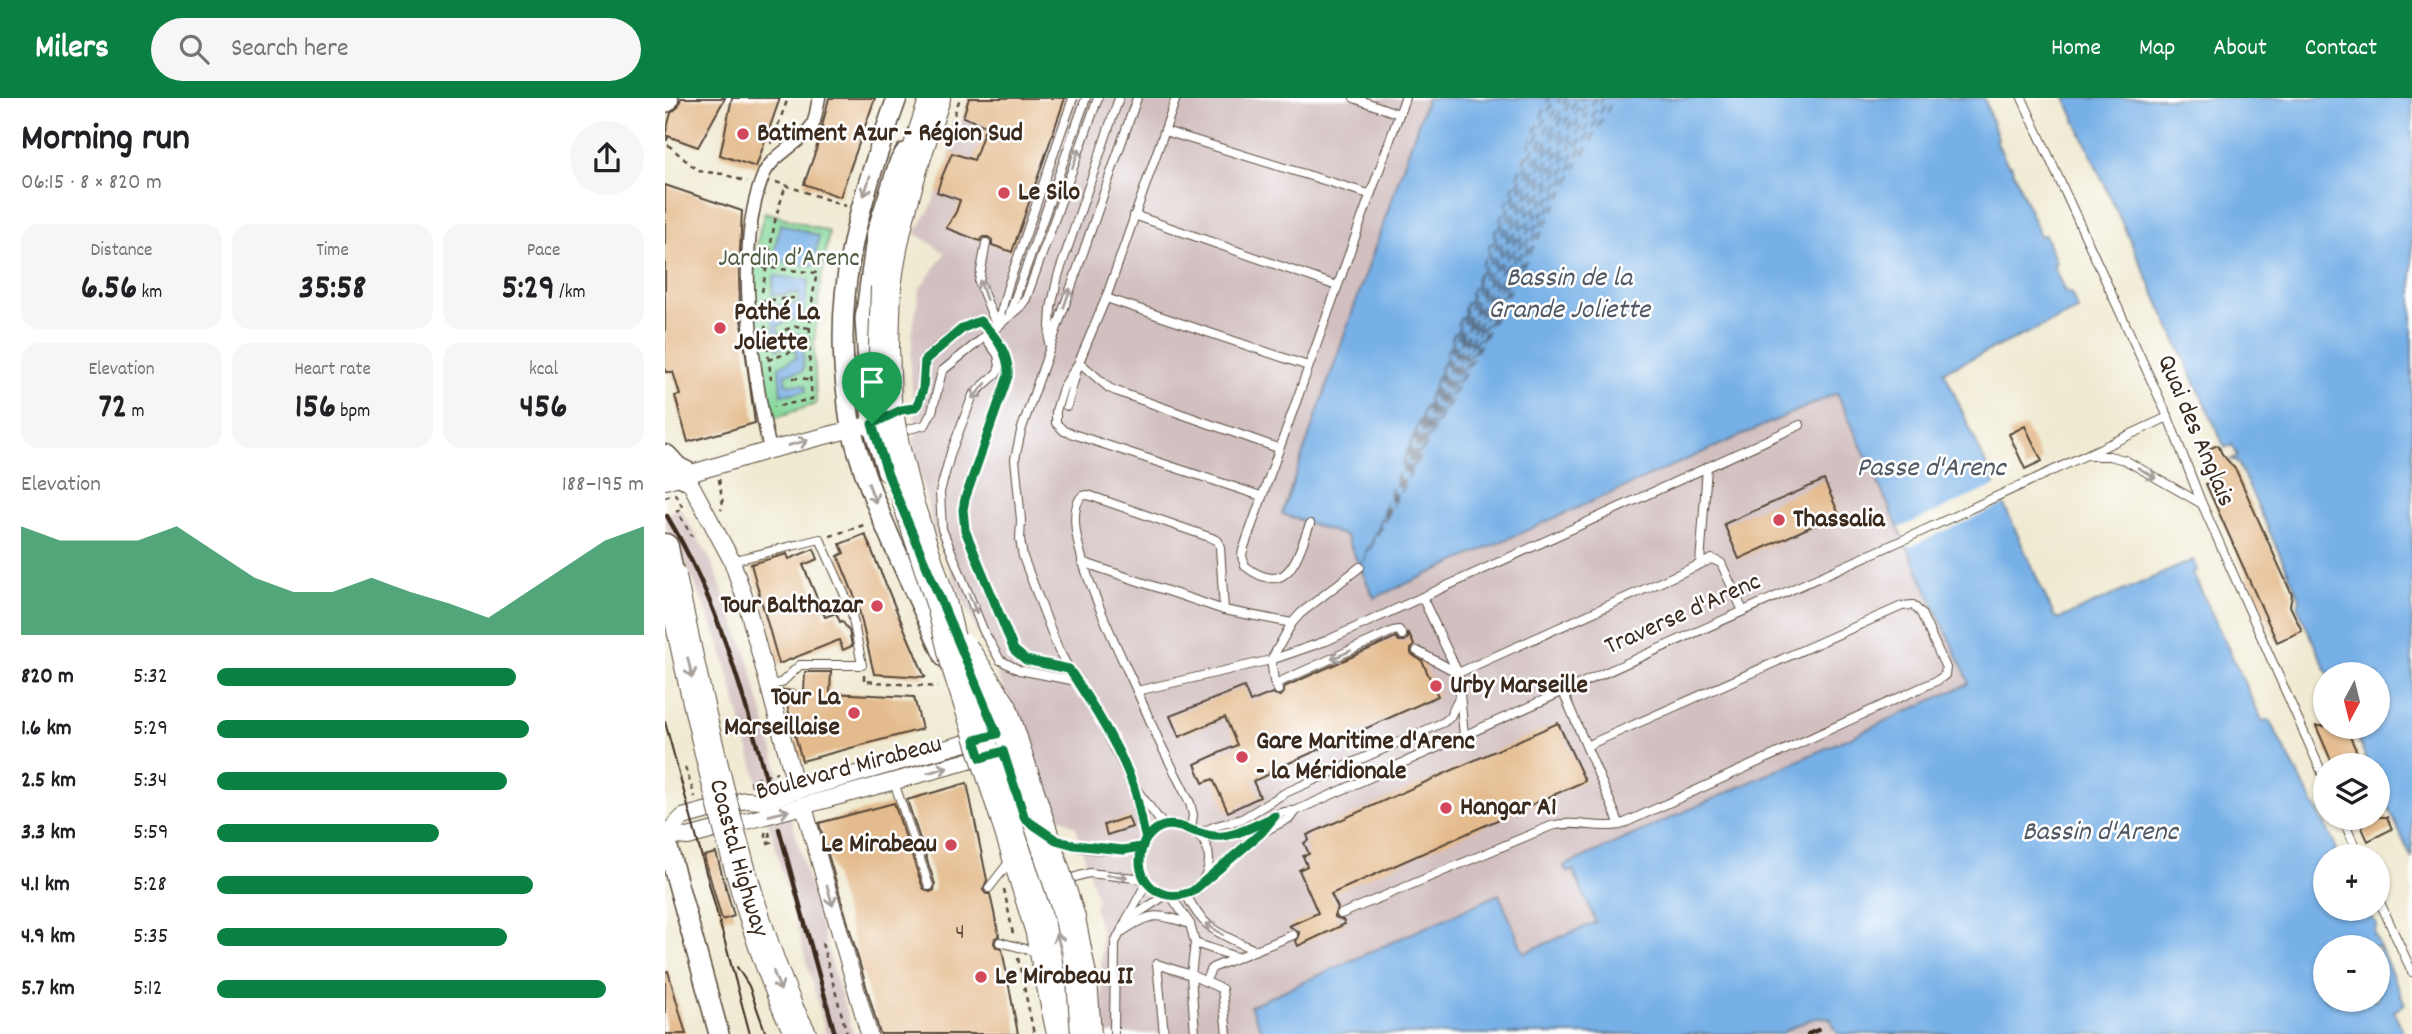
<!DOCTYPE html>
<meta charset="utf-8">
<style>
body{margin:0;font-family:Dekko,sans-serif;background:#f6f6f6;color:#202124;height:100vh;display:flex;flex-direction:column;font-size:26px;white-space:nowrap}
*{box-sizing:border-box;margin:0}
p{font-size:23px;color:#757577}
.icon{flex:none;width:38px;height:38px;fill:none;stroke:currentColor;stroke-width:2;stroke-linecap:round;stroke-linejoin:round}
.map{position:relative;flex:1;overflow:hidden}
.sheet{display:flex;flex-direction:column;background:#fff;width:665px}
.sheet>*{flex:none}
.needle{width:46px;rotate:187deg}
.controls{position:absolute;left:1648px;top:564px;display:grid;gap:14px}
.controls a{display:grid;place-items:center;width:77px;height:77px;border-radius:50%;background:#fff;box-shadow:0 2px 5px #0004;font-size:35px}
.pin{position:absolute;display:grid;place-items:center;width:60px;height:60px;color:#fff;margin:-72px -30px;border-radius:50% 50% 50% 0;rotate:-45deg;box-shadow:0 0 7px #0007}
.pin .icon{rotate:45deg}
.round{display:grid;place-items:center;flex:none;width:74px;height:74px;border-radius:37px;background:#f6f6f6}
.summary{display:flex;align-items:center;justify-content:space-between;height:119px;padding:0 21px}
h1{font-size:38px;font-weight:800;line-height:52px}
.figures{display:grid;grid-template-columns:repeat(3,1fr);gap:10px;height:119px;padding:7px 21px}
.figures div{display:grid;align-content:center;border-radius:18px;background:#f6f6f6;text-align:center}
.figures b{font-size:35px;font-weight:800}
.figures small{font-size:19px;font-weight:400}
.figures p{font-size:19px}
.chart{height:196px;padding:14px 21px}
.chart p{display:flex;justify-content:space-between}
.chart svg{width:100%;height:126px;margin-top:7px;fill:#0b8043;opacity:.7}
ul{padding:0 21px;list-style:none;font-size:23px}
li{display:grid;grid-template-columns:112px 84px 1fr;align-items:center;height:52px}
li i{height:18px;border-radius:9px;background:#0b8043}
header{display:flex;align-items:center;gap:42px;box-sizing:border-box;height:98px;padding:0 35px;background:#0b8043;color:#fff}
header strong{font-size:33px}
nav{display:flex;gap:38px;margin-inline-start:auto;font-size:24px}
.search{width:490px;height:63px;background:#f6f6f6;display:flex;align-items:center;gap:18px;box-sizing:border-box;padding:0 24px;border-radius:38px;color:#757577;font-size:26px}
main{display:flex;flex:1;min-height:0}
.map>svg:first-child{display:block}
.industrial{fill:#d2bfc0}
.green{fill:#86d99b;stroke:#60825c;stroke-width:2}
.water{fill:#77b0e7;stroke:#596d82;stroke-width:2;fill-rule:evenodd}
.pier{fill:#f0ead2}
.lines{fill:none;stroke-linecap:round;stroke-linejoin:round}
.ferry{stroke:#505964;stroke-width:2;stroke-dasharray:9 7;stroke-linecap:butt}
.building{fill:#e4bb8d}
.service-casing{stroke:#564739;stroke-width:10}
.pedestrian-casing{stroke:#564739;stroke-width:15}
.minor-casing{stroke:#564739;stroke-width:18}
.tertiary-casing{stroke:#564739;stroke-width:22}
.trunk-casing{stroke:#564739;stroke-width:29}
.motorway-casing{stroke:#564739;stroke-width:32}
.path{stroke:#564739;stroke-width:2.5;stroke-dasharray:5 5;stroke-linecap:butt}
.service{stroke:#fff;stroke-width:8}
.pedestrian{stroke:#fff;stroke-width:12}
.minor{stroke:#fff;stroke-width:16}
.tertiary{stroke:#fff;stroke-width:19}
.trunk{stroke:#fff;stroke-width:26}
.motorway{stroke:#fff;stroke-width:30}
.tram{stroke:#3b2a1e;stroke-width:2}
.rail{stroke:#3b2a1e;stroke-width:4.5}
.motorway-bridge-casing{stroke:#564739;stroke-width:32;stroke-linecap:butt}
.motorway-bridge{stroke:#fff;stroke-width:30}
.oneway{stroke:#a79f9a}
.route-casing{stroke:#fff;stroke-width:14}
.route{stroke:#0b8043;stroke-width:9}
.poi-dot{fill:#d1495b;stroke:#fff;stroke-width:2.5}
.labels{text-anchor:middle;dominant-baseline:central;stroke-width:5;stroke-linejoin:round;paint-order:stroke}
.number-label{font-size:23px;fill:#654e3a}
.poi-label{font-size:26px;font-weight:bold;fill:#3b2a1e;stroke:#fff;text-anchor:start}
.park-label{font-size:26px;fill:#525f44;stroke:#fff}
.street-label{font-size:26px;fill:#3b2a1e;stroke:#fff}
.water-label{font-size:28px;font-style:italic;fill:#505964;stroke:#fff}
</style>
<header>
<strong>Milers</strong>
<div class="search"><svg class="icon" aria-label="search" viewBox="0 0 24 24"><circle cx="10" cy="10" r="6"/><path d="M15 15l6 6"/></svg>Search here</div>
<nav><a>Home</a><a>Map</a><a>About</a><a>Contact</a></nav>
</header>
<main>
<section class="sheet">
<div class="summary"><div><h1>Morning run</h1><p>06:15 · 8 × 820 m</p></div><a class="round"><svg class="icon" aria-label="share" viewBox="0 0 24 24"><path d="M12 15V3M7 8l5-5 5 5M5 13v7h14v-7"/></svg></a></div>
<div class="figures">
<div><p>Distance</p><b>6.56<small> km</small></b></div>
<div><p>Time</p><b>35:58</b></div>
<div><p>Pace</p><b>5:29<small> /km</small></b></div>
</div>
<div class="figures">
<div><p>Elevation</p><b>72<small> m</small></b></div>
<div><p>Heart rate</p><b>156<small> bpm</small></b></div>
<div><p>kcal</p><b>456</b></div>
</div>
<div class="chart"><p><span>Elevation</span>188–195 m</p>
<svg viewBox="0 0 160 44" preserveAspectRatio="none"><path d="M0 44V6L10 11L20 11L30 11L40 6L50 15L60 24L70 29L80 29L90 24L100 29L110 33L120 38L130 29L140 20L150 11L160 6V44z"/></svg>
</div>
<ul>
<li><b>820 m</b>5:32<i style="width:70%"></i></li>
<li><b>1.6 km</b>5:29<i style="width:73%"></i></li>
<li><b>2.5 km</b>5:34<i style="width:68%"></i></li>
<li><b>3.3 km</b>5:59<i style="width:52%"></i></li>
<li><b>4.1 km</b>5:28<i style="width:74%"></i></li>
<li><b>4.9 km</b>5:35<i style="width:68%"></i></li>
<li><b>5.7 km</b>5:12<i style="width:91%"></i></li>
</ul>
</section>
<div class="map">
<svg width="1747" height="936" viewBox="0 0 1747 936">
<rect width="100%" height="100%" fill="#fff"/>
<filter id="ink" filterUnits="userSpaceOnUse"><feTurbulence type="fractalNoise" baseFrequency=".0143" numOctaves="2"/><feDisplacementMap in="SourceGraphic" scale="14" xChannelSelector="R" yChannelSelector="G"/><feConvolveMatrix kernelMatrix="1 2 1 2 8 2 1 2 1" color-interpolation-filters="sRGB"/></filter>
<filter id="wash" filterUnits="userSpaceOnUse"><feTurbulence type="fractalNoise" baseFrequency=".00686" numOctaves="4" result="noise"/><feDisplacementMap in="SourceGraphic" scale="28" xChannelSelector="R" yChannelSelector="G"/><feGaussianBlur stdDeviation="1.57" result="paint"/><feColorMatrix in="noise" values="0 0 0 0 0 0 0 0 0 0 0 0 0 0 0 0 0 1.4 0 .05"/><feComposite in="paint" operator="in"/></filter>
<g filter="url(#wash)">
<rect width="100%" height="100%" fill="#f0ead2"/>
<g class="industrial">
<path d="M304 0H762L617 416 681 438 709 500 1173 295 1240 441 1303 586 900 768 902 774 908 772 931 824 859 855 834 797 586 908 598 936H437L436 834 429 809 432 802 411 729 385 713 349 614 299 505 268 431 247 341 252 339 245 272 248 231 254 192 280 155 250 135 265 111 277 81Z"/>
<path d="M14 409 46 462 82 557 160 844 188 936H161L55 545 22 468 0 425V419Z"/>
<path d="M1152 919 1165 920 1173 936H1115Z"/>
</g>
<path class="green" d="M100 114 164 134 153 202 149 250 151 306 105 321C88 263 80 172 100 114Z"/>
<g class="water">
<path d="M762 0H1319L1333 41 1331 43 1343 67H1346L1375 138 1380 137 1391 164 1388 167 1400 194 1406 195 1413 212 1279 273 1389 518 1394 521 1528 462 1532 472 1527 474 1598 624 1604 622 1669 744 1672 758H1661V810H1683L1687 819 1701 813 1712 826 1709 835 1740 906 1729 913 1739 936H1173L1165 920C1148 916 1130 929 1115 936H598L585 908 834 796 859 855 931 824 908 772 902 775 899 768 1301 587 1304 584 1172 295 709 500 681 438 617 416ZM1661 849H1713V901H1661Z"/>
<path d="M1400 0H1747V761L1713 687V667H1704L1687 628H1713V576H1663L1632 508 1635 503 1634 498 1573 365 1570 362H1565L1573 358 1567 347 1560 350Z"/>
<path d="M115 126 154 138 149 168 108 163Z"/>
<path d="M109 178 144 182 137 222 128 221 112 228 116 242 134 236 139 239 138 273 120 276 121 286 140 287 141 293 116 297 114 269 132 259 129 247 112 251 105 208 134 205V195L107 197Z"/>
</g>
<path class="pier" d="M1334 386 1342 405 1244 449 1234 430Z"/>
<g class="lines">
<g class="ferry">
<path d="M742 358 895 0"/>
<path d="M739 361 884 0"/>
<path d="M743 363 906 0"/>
<path d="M745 364 918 0"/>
<path d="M747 365 930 0"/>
<path d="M748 369 943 0"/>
<path d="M718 413 889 0"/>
<path d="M718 417 901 0"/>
<path d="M720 418 924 0"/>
<path d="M721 418 937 0"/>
<path d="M712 433 912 0"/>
<path d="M711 437 720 420"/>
<path d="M707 442 717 418"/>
<path d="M705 449 711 435"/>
<path d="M700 458 704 447"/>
<path d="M697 465 949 0"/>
</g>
</g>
<g id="blocks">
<g class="building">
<path d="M16 0H60L33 49 0 37 6 15 13 9Z"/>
<path d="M67 0H115L91 69 55 57Z"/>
<path d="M164 0H210L175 99 139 86 151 52Z"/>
<path d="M304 0H400L347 154 327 147V142L323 139H318L315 143 281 130 291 114 295 102 272 94 276 81 287 55 309 62 321 28 298 19Z"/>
<path d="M0 87 77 113 74 175 75 213 90 325 23 344 10 298 15 297 8 274H0Z"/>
<path d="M1360 328 1377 363 1360 371 1344 336Z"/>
<path d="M1553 347 1557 356 1571 372 1627 497 1625 508 1637 533 1612 544 1541 386 1554 380 1541 352Z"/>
<path d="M1159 382 1174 416 1074 461 1059 426Z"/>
<path d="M200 436 230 509 260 579 209 576 193 507 173 458 179 455 175 446Z"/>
<path d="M149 451 153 461 138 467 160 519 171 515 175 524 177 523 184 533 187 548 178 552 174 542 114 566 86 466 122 456 124 461Z"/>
<path d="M743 534 749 547 746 551V556L757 563 773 598 604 674 605 676 588 683 595 699 563 714 548 681 538 685 530 666 572 647 560 619 514 639 505 618 579 589 585 604 607 595 615 598 619 595V589L731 539 734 543H740L743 540Z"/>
<path d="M140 574H166L165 595 249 599 257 631 137 663 118 592 139 594Z"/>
<path d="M893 625 920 683 666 796 673 810 670 815V819L678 822 680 826 633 848 631 843 634 839V834L624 828 653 815 634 772 642 768 638 758 644 756 639 745 644 742 642 737Z"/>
<path d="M1651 628H1680L1698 667H1668Z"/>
<path d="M302 685 322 782 318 792 321 796H325L334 838 330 840 329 845 331 849 337 851 353 936H215L154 725 229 705 258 790 265 794 269 792 270 786 242 702Z"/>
<path d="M463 719 467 729 442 737 439 727Z"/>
<path d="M1692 719H1722L1727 731 1703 743Z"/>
<path d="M51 755 69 818 57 822 39 758Z"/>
<path d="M3 873 21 936H0V874Z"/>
</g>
</g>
</g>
<g filter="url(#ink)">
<use href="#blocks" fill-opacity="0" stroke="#564739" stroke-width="2"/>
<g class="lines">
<defs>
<g id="service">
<path d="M511 0 441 200 414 264 398 290 391 313V325L399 333 596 398"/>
<path d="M689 0 734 16"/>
<path d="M1357 0 1503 319 1537 406 1661 684"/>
<path d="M500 33 704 96"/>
<path d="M469 117 672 188"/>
<path d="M441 200 643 268"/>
<path d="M345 215 421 0"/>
<path d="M332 229 356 208 361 201 433 0"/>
<path d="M332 229 343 188 408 0"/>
<path d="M319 238 333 257 335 268 332 275 308 297 286 354 275 394 277 431 319 534 335 562 354 572 411 583"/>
<path d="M384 245 386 210 393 178 454 0"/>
<path d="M402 308 414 264 444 290 451 293 613 350"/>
<path d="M229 315C239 310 249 312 256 303 259 290 255 275 259 264 263 253 301 227 312 223L317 225 338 252 344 270 301 401 298 412 300 432 349 552 361 562 404 571"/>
<path d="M231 330 240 332 260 327 267 314 277 273 332 229 314 184 321 145"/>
<path d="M1426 358H1444L1460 362 1537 406"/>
<path d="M645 426C632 458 624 502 580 468L577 458 578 452 740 0"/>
<path d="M67 463 155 441 186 511 197 567H135L116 585 103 587"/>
<path d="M417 464 559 512"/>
<path d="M1035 466 1042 369"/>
<path d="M757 499 793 575 799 638"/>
<path d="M752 553 793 575 1047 461 1056 465 1078 513"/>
<path d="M610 586 728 533 734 532 737 537"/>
<path d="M613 592 609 583 606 562 661 543 1135 327"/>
<path d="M472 593C458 561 388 426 417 398L423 397 547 440 553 443 555 449 559 512 627 525"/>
<path d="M898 594 955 727"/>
<path d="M229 684 264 788"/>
<path d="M468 687 423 598 404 571 393 551 358 459 355 441 356 422 350 361 356 333 472 0"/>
<path d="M630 713 1240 441 1503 319"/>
<path d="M1677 719 1694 758"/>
<circle cx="509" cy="762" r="35"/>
<path d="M526 731 528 717 525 705 494 643 472 593 606 562 627 525 636 515 695 469"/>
<path d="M533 736 551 728 577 721 620 695 779 624 785 619 795 598"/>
<path d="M533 736C542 737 552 739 561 738 583 734 610 711 630 713L625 720 590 738 543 779"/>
<path d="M387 739C412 754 449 754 476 749"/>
<path d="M481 741 468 687 499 728"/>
<path d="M407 780 424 775 479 781"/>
<path d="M482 784 461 823 501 797"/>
<path d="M324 790 345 763"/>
<path d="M521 796C538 832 555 836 590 852"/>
<path d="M506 798 525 826 530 845 526 877 530 936"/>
<path d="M1713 800 1747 874"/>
<path d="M676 816 886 728C910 722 932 731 955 727L1273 582 1280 577 1281 570 1256 515 1248 507 1237 508 921 648"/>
<path d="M458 833C485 814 494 815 525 826"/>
<path d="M335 844 372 854"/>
<path d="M530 845 571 859"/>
<path d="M540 883 547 870 628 837"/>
<path d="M449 936 450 845 461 823"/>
<path d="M499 936 492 866 526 877 557 891 562 936"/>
</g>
<path id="pedestrian" d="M105 352C88 277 68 148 99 76 107 57 138 44 148 26 151 19 152 8 154 0"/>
<g id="minor">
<path d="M21 377 67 463 81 504 132 693"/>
<path d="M0 383 105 352 207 326"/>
<path d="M139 709 204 936"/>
<path d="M0 737 18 719 25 717 80 702 96 703 322 639"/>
<path d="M0 737 23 739 326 657"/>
</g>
<g id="tertiary">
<path d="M232 0C196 101 167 188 182 297 183 309 184 322 187 333 208 413 247 485 280 560"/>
<path d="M222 373 207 326 200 221 212 133 234 65 240 55"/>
<path d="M0 739 54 936"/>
<path d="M372 763 405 890"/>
</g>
<g id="trunk">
<path d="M0 1V0"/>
<path d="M0 360 11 372 21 377"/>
<path d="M0 449 6 479"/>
</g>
<g id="motorway">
<path d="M221 189C229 124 249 62 270 0"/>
<path d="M341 721 375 831 397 936"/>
<path d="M125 915 136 936"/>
</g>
</defs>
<use href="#service" class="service-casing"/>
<use href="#pedestrian" class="pedestrian-casing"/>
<use href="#minor" class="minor-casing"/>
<use href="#tertiary" class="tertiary-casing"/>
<use href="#trunk" class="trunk-casing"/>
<use href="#motorway" class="motorway-casing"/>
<g class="path">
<path d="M286 26 295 0"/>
<path d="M3 38 1 45 33 73 58 76 82 84"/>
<path d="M106 46 123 0"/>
<path d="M111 84 181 108"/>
<path d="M97 169 152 175C143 216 143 259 147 301L109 309"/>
<path d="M97 194 111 118 121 87"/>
<path d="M95 203 129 200"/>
<path d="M99 218 106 281"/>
<path d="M120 232 131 228 145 230"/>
<path d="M103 262 126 254"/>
<path d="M128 280 145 281"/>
<path d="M54 381 58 407 56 412"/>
<path d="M0 399 10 396 18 410 12 413 27 438"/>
<path d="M165 438 202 426"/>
<path d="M199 577V583L273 589"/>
<path d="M20 669 30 699"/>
<path d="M87 688 86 682 111 675V673"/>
<path d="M100 734 103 745 106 744 104 734"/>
<path d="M339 791 348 836"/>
<path d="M157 845 182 936"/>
<path d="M353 860 369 936"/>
</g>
<use href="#service" class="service"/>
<use href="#pedestrian" class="pedestrian"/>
<use href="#minor" class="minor"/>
<use href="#tertiary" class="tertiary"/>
<use href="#trunk" class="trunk"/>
<use href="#motorway" class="motorway"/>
<g class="tram">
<path d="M0 624 85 936"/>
<path d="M72 869 84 888 101 936"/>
</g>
<g class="rail">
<path d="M2 418C52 501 78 594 103 688"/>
<path d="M114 731 170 936"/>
<path d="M1143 936 1153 932"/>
</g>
<defs>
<g id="motorway-bridge">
<path d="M221 189 219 249 221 302 229 348 243 404 277 508 292 569 341 721"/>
<path id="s1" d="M6 479C24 566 43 653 66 738 82 798 100 858 125 915"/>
<path d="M298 551 337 610 392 780 405 820 417 882 421 936"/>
</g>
</defs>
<use href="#motorway-bridge" class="motorway-bridge-casing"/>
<use href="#motorway-bridge" class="motorway-bridge"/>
</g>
<defs><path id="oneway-shaft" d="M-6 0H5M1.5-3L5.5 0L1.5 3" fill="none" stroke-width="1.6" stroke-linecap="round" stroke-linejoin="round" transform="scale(1.75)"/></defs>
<g class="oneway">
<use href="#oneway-shaft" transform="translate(411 60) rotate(-70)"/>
<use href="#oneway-shaft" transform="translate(202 88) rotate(107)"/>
<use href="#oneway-shaft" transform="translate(318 192) rotate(-109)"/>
<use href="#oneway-shaft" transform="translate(402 200) rotate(-71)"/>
<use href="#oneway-shaft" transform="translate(314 293) rotate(132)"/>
<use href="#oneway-shaft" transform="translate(133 345) rotate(-15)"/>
<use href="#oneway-shaft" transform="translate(1482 375) rotate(30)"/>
<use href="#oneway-shaft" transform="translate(207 395) rotate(69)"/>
<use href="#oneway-shaft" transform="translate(308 506) rotate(68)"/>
<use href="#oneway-shaft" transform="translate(676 557) rotate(156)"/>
<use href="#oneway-shaft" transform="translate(25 570) rotate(77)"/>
<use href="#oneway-shaft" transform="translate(273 672) rotate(-16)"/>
<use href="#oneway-shaft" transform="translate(114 715) rotate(-14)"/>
<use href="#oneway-shaft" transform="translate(452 778) rotate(5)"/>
<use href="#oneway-shaft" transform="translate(165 798) rotate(74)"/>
<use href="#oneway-shaft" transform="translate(549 831) rotate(-148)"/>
<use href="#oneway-shaft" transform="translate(394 845) rotate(-104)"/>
<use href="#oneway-shaft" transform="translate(112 883) rotate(69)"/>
</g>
</g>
<g class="lines" filter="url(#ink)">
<defs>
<path id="route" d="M207 326 223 377 332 636 310 642 316 660 338 653 360 721 391 742 409 747 458 752 476 749C501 705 526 742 559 738 576 736 595 725 610 718L597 734 528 793C491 810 462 775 481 741 476 723 474 704 468 687 454 648 427 606 404 571L361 562 349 552 300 432 298 412 300 401 343 278C345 256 330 237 315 223L298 230 260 262 258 291 253 306 249 310 236 312 207 326"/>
</defs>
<use href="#route" class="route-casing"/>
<use href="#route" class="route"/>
</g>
<g class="poi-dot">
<circle cx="78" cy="36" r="7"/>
<circle cx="339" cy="95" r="7"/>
<circle cx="55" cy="230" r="7"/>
<circle cx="1114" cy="422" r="7"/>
<circle cx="212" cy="508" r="7"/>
<circle cx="771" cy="588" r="7"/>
<circle cx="189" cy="615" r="7"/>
<circle cx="577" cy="659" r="7"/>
<circle cx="781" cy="710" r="7"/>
<circle cx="286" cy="747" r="7"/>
<circle cx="316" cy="879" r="7"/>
</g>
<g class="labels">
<g class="number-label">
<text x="295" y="835">4</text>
</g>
<g class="poi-label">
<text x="92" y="36">Batiment Azur - Région Sud</text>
<text x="353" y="95">Le Silo</text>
<text x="69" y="215">Pathé La<tspan x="69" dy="30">Joliette</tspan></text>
<text x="1128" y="422">Thassalia</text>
<text x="198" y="508" text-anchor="end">Tour Balthazar</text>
<text x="785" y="588">Urby Marseille</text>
<text x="175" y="600" text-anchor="end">Tour La<tspan x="175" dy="30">Marseillaise</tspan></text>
<text x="591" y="644">Gare Maritime d'Arenc<tspan x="591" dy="30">- la Méridionale</tspan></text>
<text x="795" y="710">Hangar A1</text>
<text x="272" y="747" text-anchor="end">Le Mirabeau</text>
<text x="330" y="879">Le Mirabeau II</text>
</g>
<g class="park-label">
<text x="124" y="161">Jardin d’Arenc</text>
</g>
<g class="street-label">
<text transform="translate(1530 333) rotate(67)">Quai des Anglais</text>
<text transform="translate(1018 517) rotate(-24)">Traverse d'Arenc</text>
<text transform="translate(184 671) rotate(-15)">Boulevard Mirabeau</text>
<text stroke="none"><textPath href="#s1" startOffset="289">Coastal Highway</textPath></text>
</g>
<g class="water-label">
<text x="904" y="182">Bassin de la<tspan x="904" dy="32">Grande Joliette</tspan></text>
<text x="1266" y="372">Passe d'Arenc</text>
<text x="1435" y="736">Bassin d'Arenc</text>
</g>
</g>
</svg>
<div class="controls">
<a><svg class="needle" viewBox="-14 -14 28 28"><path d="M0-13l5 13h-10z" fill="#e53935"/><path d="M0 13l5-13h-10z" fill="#757577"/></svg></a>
<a><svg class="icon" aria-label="layers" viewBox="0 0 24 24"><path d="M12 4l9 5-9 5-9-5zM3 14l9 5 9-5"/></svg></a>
<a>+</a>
<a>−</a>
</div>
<div class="pin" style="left:207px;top:326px;background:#1e9e55"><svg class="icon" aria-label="arrive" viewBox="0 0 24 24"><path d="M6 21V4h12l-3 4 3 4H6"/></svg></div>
</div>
</main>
